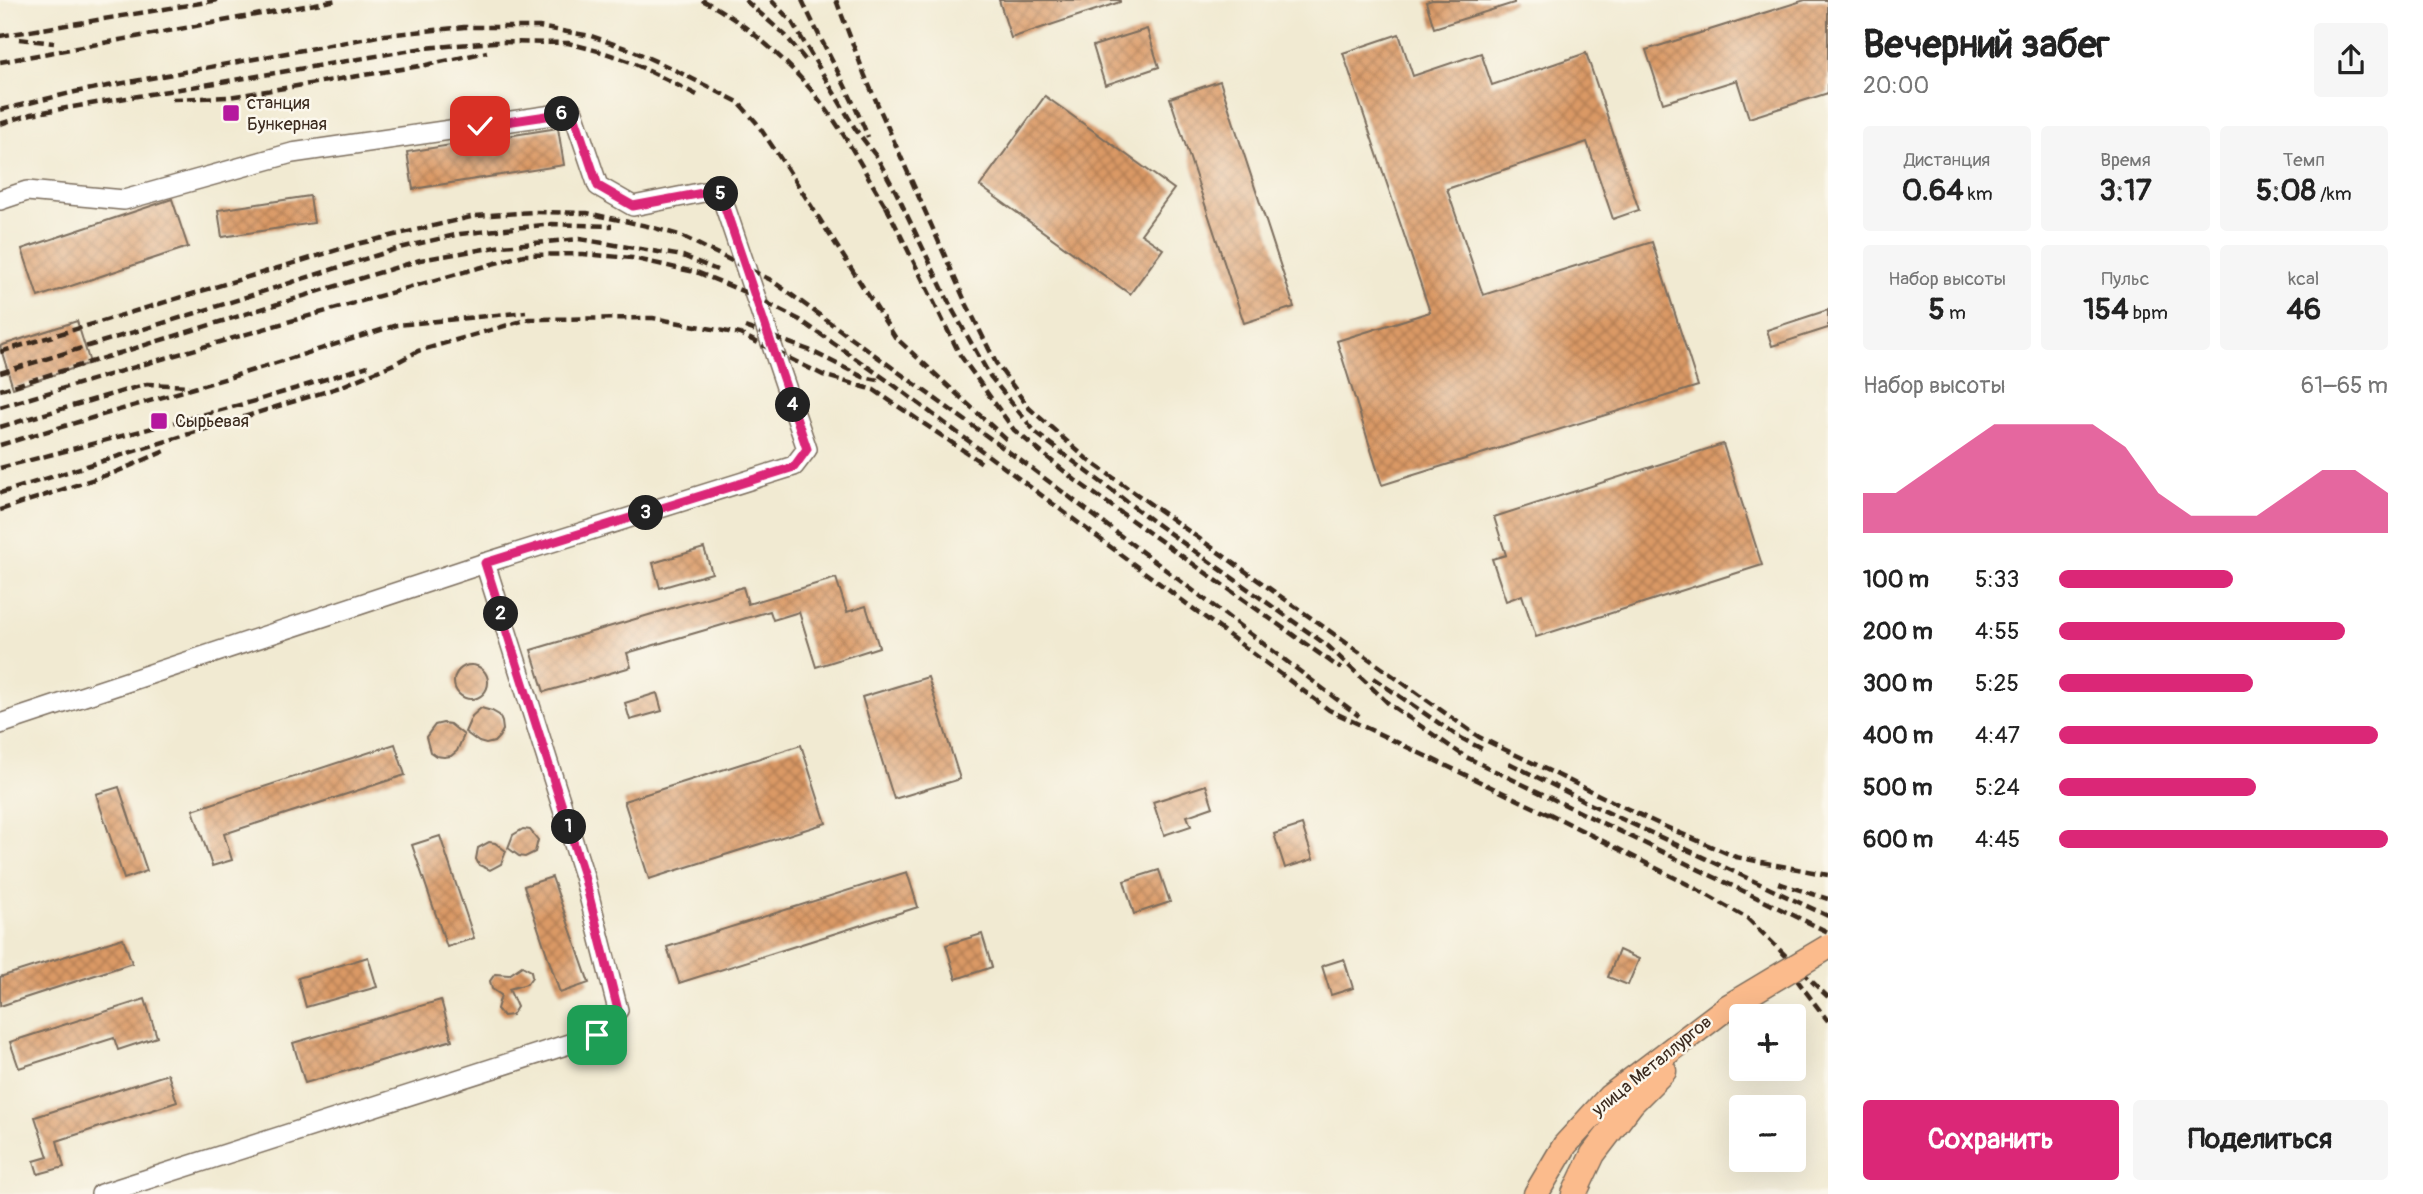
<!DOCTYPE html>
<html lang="ru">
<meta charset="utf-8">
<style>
body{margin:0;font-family:Pangolin,sans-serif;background:#f6f6f6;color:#222;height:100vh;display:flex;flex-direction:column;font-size:26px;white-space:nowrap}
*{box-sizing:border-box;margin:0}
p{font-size:23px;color:#767676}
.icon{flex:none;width:38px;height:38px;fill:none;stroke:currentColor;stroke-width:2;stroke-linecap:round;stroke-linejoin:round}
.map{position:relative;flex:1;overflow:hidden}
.sheet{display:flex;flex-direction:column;background:#fff;width:595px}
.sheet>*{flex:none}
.tools{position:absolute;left:1729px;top:1004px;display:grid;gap:14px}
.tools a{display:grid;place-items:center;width:77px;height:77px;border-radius:7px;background:#fff;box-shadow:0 7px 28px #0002;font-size:35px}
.pin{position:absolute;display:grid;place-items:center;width:60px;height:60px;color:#fff;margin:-30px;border-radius:14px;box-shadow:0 4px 10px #0006}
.km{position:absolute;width:35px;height:35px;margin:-18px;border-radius:50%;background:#222;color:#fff;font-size:19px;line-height:35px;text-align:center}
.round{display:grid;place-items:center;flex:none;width:74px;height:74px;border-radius:7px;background:#f6f6f6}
.summary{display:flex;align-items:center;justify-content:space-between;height:119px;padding:0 35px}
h1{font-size:38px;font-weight:800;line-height:52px}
.figures{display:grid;grid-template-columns:repeat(3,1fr);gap:10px;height:119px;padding:7px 35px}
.figures div{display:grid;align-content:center;border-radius:7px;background:#f6f6f6;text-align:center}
.figures b{font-size:30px;font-weight:800}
.figures small{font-size:19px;font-weight:400}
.figures p{font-size:19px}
.chart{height:196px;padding:14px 35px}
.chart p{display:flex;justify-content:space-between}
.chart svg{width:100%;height:126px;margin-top:7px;fill:#db2777;opacity:.7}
.action{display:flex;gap:14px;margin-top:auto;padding:14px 35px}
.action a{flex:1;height:80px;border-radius:7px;background:#db2777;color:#fff;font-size:28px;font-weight:800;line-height:80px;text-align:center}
.action a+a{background:#f6f6f6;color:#222}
ul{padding:0 35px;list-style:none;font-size:23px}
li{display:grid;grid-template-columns:112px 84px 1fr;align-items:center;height:52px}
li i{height:18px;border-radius:9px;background:#db2777}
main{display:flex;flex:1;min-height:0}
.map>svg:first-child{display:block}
.building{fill:url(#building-cross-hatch)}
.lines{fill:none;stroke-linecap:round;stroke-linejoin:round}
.minor-casing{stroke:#7b6d5d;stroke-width:22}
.major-casing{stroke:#7b6d5d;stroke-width:27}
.minor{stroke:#fff;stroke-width:19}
.major{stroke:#fbbb8c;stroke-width:24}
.rail{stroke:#3b2a1e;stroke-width:4.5;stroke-dasharray:10 5;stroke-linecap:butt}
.major-bridge-casing{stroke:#7b6d5d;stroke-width:27;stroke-linecap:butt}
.major-bridge{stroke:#fbbb8c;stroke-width:24}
.route-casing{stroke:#fff;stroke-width:14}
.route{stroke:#db2777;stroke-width:9}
.poi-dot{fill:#b5179e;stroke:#fbf7ec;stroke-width:2.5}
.labels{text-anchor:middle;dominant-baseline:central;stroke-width:5;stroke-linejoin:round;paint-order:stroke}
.poi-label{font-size:18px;fill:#3b2a1e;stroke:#fbf7ec;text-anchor:start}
.street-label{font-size:18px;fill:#3b2a1e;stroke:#fbf7ec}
</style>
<main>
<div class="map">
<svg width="1828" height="1194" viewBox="0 0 1828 1194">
<defs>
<pattern id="building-cross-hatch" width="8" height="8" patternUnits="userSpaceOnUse" patternTransform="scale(1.75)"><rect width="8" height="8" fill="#da9965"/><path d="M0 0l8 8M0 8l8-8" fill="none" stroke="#b27d53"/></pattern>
</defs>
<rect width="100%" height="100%" fill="#fbf7ec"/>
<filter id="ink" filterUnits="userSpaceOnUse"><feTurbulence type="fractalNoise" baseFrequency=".0143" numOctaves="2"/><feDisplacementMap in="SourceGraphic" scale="14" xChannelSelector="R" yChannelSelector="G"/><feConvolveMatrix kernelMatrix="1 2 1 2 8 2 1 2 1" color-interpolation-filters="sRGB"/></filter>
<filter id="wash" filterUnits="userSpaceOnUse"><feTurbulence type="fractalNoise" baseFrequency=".00686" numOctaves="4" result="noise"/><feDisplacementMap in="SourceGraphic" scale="28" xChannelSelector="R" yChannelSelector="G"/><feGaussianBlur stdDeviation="1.57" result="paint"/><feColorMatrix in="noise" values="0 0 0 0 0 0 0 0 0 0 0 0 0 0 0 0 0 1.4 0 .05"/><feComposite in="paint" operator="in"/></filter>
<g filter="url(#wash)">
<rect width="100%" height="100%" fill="#f1ead2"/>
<g id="blocks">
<g class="building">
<path d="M999 0H1120V2L1011 38Z"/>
<path d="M1432 0H1514V3L1434 28 1426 2Z"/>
<path d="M1805 0H1828V93L1749 118 1737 80 1663 103 1646 50Z"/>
<path d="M1147 29 1159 67 1105 85 1093 46Z"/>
<path d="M1399 34 1413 76 1481 53 1492 85 1586 53 1639 210 1613 219 1587 142 1447 189 1483 295 1652 242 1698 386 1382 485 1337 341 1430 312 1343 53Z"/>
<path d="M1220 81 1294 307 1244 323 1170 98Z"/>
<path d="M1045 96 1174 189 1141 234 1163 249 1130 294 980 186Z"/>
<path d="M558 128 564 165 413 189 407 152Z"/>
<path d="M310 196 314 223 222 237 218 210Z"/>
<path d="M172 199 188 247 38 297 22 249Z"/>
<path d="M1828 310V328L1772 346 1767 330Z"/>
<path d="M77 321 90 363 13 388 0 346Z"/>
<path d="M1723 444 1762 565 1536 637 1522 595 1506 601 1492 559 1506 555 1494 517Z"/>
<path d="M704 548 712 573 660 588 653 563Z"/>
<path d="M836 578 847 612 866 606 879 647 816 667 799 612 773 620 770 611 627 653 631 667 544 692 531 650 743 587 748 604Z"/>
<circle cx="471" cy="682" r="17"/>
<path d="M928 677 960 779 894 799 862 697Z"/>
<path d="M657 693 662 711 630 720 625 703Z"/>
<path d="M481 708 492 711 499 715 502 722 503 730 499 737 494 742 486 744 479 742 465 732 472 716Z"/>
<path d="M443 723 450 724 464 735 457 751 451 756 444 757 436 756 430 752 426 737 435 725Z"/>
<path d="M395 744 405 775 224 834 232 860 212 866 193 810Z"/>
<path d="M801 745 826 823 649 879 624 801Z"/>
<path d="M1206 785 1213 807 1187 816 1191 826 1164 835 1153 802Z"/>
<path d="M119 787 147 871 124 879 96 794Z"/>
<path d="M1302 825 1313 859 1285 868 1274 834Z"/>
<path d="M523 829 530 830 538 840 535 852 525 857 519 856 508 848 513 835Z"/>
<path d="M440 836 474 938 447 947 412 845Z"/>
<path d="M489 842 495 843 506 851 501 864 490 870 479 865 476 859 478 848Z"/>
<path d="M1159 870 1170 902 1134 914 1124 881Z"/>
<path d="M907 872 918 907 679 983 667 947Z"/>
<path d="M552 877 589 983 560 993 524 886Z"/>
<path d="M982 934 992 967 956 979 946 945Z"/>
<path d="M123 938 132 963 0 1006V977Z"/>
<path d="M1619 950 1639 959 1628 985 1608 977Z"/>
<path d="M368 957 377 987 306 1007 298 978Z"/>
<path d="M1344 959 1353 988 1331 995 1322 966Z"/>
<path d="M522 966 531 971 532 977 527 984 509 989 517 1007 512 1015 503 1016 497 1009 501 995 492 989 490 981 495 974 509 975Z"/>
<path d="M145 999 157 1037 118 1050 114 1038 19 1068 10 1042Z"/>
<path d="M441 1000 452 1040 305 1083 293 1043Z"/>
<path d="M168 1074 177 1102 57 1141 64 1167 38 1174 34 1161 48 1157 35 1117Z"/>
</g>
</g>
</g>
<g filter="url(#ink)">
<use href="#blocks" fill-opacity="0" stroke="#7b6d5d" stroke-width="2"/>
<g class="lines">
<defs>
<g id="minor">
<path d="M0 200 27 191 124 200 292 153 573 112 598 186 633 206 719 189 807 449 794 466 485 563 584 876 618 1010 597 1035 101 1194"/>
<path d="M0 724 485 563"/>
</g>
<g id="major">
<path d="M1536 1194 1565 1145 1609 1097 1729 1006"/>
<path d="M1574 1194 1593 1154 1632 1103 1664 1071"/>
</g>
</defs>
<use href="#minor" class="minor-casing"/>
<use href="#major" class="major-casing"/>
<use href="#minor" class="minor"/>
<use href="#major" class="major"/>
<g class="rail">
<path d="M702 0C746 22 794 66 823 105 849 139 868 179 891 215"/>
<path d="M745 0 786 36 807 62"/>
<path d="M771 0 792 22 856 130 876 156 896 192 952 309 990 376 1036 433 1151 520 1328 646 1389 704 1464 756 1828 932"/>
<path d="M802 0C823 46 849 89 868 137"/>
<path d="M836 0 865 76 965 301 996 363 1029 408 1087 459 1479 737 1659 824 1736 857 1828 875"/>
<path d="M0 36 219 0"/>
<path d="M19 39 54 43"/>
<path d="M0 62 337 0"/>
<path d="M172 99 229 97 426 65 487 52"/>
<path d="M0 110 75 92 384 35 464 27H539L591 36 631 50 673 69 738 102 756 122 787 168 895 337 1009 442"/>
<path d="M0 124 31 114 424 48 494 42 568 43 602 52 631 62 701 97"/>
<path d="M886 206 960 355 1014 430 1075 480 1341 669"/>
<path d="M745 327 809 350 863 377 878 380"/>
<path d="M0 352 357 244 475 216 533 212 587 213 647 226 679 235 771 280 1031 468 1359 716"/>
<path d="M0 373 196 313 399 248 460 234 552 224 612 226"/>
<path d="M0 390 420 260 502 246 579 239 683 256 717 270"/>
<path d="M0 407 284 323 524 255 583 254 632 258 699 273 747 293 800 320 891 383 1329 710 1554 817"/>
<path d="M0 427 147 384 189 386"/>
<path d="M0 445 231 377 397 325 526 312"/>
<path d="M0 468 255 401 368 366"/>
<path d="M0 493 340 387 396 363 418 351 529 319 653 318 740 334 823 375 874 390 982 463"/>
<path d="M0 510 116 472 165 451"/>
<path d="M1373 678 1459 737 1484 750"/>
<path d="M1509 763 1592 805 1828 916"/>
<path d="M1548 813 1691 886 1747 918 1828 997"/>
<path d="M1778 883 1828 899"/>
<path d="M1787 967 1828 1021"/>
</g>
<defs>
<path id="major-bridge" d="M1729 1006 1828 947"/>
</defs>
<use href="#major-bridge" class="major-bridge-casing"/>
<use href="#major-bridge" class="major-bridge"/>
</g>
</g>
<g class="lines" filter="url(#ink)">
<defs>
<path id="route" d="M480 126 573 112 598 186 633 206 719 190 807 449 794 467 485 563 584 876 618 1010 597 1035"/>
</defs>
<use href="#route" class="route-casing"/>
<use href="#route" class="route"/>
</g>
<g class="poi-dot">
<rect x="222" y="104" width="18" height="18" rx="3.5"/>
<rect x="150" y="412" width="18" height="18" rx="3.5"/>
</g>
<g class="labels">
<g class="poi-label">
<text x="247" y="103">станция<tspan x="247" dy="21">Бункерная</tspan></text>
<text x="175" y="421">Сырьевая</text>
</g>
<g class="street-label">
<text transform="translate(1652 1066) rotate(-39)">улица Металлургов</text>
</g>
</g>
</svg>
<div class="tools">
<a>+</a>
<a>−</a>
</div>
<div class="pin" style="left:597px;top:1035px;background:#1e9e55"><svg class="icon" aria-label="arrive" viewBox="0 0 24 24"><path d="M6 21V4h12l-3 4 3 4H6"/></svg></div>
<div class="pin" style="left:480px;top:126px;background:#d93025"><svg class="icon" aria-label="check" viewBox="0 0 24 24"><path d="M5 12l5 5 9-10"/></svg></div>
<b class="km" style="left:569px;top:827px">1</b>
<b class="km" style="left:501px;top:614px">2</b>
<b class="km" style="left:646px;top:513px">3</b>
<b class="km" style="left:793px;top:405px">4</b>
<b class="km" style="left:721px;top:194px">5</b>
<b class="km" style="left:562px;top:114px">6</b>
</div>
<section class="sheet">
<div class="summary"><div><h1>Вечерний забег</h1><p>20:00</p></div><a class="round"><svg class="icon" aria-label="share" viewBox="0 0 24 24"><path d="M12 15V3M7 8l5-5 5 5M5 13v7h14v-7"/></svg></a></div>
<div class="figures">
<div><p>Дистанция</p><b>0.64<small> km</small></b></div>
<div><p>Время</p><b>3:17</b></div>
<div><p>Темп</p><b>5:08<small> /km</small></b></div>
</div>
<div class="figures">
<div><p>Набор высоты</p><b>5<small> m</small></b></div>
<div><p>Пульс</p><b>154<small> bpm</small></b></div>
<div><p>kcal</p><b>46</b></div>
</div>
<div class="chart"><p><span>Набор высоты</span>61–65 m</p>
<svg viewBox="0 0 160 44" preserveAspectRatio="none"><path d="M0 44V30L10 30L20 22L30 14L40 6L50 6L60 6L70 6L80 14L90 30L100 38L110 38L120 38L130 30L140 22L150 22L160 30V44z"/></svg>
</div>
<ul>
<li><b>100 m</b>5:33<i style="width:53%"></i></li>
<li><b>200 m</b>4:55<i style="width:87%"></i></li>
<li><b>300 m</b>5:25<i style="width:59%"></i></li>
<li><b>400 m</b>4:47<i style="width:97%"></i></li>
<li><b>500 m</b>5:24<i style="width:60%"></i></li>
<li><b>600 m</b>4:45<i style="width:100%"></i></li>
</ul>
<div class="action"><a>Сохранить</a><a>Поделиться</a></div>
</section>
</main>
